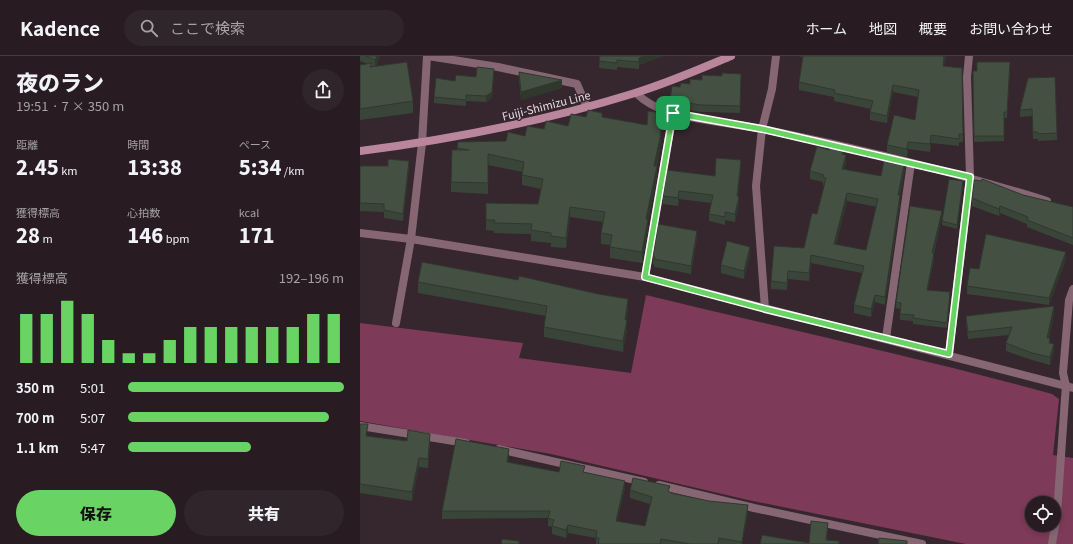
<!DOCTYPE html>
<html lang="ja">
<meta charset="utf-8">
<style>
body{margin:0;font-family:Georgia,"Noto Sans JP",serif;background:#30252a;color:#f1f3f6;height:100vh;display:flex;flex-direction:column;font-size:15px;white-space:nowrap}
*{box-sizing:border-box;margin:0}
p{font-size:13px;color:#a5a1a5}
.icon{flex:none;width:22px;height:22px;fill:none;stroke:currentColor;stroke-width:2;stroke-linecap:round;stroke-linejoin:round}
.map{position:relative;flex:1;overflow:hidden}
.panel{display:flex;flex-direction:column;background:#281c22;width:360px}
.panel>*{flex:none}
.buttons{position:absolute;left:665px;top:440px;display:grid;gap:8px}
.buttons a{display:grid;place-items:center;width:36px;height:36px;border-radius:50%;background:#281c22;box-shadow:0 2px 6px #0003,0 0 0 1px #443a40;font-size:20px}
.pin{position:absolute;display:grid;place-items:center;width:34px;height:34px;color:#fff;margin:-17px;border-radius:8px;box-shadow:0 2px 6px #0006}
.round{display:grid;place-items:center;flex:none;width:42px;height:42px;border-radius:21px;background:#30252a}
.summary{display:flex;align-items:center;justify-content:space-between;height:68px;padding:0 16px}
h1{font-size:22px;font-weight:800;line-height:30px}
.stats{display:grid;grid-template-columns:repeat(3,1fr);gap:6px;height:68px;padding:4px 16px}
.stats div{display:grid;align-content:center}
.stats b{font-size:20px;font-weight:800}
.stats small{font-size:11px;font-weight:400}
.stats p{font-size:11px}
.chart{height:112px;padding:8px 16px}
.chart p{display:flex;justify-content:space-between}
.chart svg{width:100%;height:72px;margin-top:4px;stroke:#69d464;stroke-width:6}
.button{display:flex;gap:8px;margin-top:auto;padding:8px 16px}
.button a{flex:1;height:46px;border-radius:24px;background:#69d464;color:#111;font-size:16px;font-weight:800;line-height:46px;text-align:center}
.button a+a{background:#30252a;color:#f1f3f6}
ul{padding:0 16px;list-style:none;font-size:13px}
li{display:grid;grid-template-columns:64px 48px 1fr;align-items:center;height:30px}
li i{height:10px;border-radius:5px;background:#69d464}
header{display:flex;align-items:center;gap:24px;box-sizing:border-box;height:56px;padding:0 20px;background:#281c22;border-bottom:1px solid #443a40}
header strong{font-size:19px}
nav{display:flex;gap:22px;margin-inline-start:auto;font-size:14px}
.search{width:280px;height:36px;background:#30252a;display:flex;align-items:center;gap:10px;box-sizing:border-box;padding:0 14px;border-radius:22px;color:#a5a1a5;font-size:15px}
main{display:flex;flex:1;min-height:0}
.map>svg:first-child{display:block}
.forest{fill:#7e3a59;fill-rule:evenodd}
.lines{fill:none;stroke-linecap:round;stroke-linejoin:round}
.minor{stroke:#866673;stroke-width:8}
.secondary{stroke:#ba869b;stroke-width:8}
.wall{fill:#3a4539;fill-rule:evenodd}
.shaded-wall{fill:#30382e}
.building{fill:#445042;stroke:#30382e;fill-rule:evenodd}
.route-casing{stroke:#fff;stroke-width:8}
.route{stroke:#69d464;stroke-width:5}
.labels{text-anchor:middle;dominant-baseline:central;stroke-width:3;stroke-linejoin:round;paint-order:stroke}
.street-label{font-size:11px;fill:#e5dade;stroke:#36262d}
</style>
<header>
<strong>Kadence</strong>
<div class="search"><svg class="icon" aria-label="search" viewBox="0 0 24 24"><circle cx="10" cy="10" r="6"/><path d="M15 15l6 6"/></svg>ここで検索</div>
<nav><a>ホーム</a><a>地図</a><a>概要</a><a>お問い合わせ</a></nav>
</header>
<main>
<section class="panel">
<div class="summary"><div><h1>夜のラン</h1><p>19:51 · 7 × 350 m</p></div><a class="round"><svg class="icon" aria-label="share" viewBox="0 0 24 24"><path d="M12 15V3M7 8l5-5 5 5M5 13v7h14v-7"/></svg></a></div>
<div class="stats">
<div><p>距離</p><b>2.45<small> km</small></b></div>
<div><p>時間</p><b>13:38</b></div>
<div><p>ペース</p><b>5:34<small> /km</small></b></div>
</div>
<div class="stats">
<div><p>獲得標高</p><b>28<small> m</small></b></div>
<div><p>心拍数</p><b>146<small> bpm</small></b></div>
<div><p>kcal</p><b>171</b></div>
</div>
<div class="chart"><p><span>獲得標高</span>192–196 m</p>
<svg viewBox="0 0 160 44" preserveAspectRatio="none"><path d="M5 44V14M15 44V14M25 44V6M35 44V14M45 44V30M55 44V38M65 44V38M75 44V30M85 44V22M95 44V22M105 44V22M115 44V22M125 44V22M135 44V22M145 44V14M155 44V14"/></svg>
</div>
<ul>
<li><b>350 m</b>5:01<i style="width:100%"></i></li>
<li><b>700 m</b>5:07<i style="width:93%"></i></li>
<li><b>1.1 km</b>5:47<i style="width:57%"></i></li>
</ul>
<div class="button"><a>保存</a><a>共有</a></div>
</section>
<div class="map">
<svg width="713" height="488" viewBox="0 0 713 488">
<rect width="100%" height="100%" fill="#36262d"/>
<path class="forest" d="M286 239C421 272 557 301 692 338L699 343 693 399 713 402V488H606L388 444 191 398 0 365V267L163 287 159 302 271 317ZM672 447H694V469H672Z"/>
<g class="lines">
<g class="minor">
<path d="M68 0 138 11 217 28 227 51"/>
<path d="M276 37C286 47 296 52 309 56 337 65 373 67 402 73 498 92 594 116 687 145"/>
<path d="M0 177 51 183 285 221 713 332"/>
<path d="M285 221 313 57"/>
<path d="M405 253 396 130 402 73 412 33 416 0"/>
<path d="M36 267 51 183 62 87 67 0"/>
<path d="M526 282 551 107"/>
<path d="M589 298 610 121 607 21 609 0"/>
<path d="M0 370 106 387"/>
<path d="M139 393 284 426"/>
<path d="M299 429 394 452 562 488"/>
<path d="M692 488 697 458 705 342 706 330 703 317 709 244 713 233"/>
</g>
<path class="secondary" d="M0 95C93 83 185 65 275 37 308 27 340 13 371 0"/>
</g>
<g class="wall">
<path d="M0 0H20L16 10 53 45V57L0 64V9L8 8 0 5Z"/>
<path d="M240 0H303L279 9V13L257 11V14L239 12Z"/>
<path d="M438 0H586L584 10 602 12 603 86H599V90L571 87 570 96 548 93 547 101 527 96V89L555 64 558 41 533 36 527 67 510 64V56L511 53 474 45V41L439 34V26L443 1Z"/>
<path d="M650 12 647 62H644V85L614 86 613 15Z"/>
<path d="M159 16 202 32 161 44 159 24Z"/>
<path d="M134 19 132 42 126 46 106 45V50L74 47V41L95 25 116 21Z"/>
<path d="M668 22 697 77V84L678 85V83H673L672 60 660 61V54Z"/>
<path d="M342 24 381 25 380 57 341 56 310 51V44L320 31Z"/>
<path d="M226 61H242L287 69 302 68 300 93 297 110V121L288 165V174L282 207 250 202V189L241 188V177L243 166 210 161 206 192 191 191V187L171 185V178L134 177V175L126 174V164L178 148 181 133 162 129V116L128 109V138L91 136V126L97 94 98 86 146 85 165 80 184 73 208 70Z"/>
<path d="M484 98 486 107 484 113 521 120 545 112 540 139V147L525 249 515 246 511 261 494 257V249L502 217 451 207 449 225 428 223 427 234 411 233V225L444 192 457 158 465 130 463 129V126L450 123V115ZM487 145 517 151 506 194 476 189Z"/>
<path d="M0 110 49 112 43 165 24 162V156L0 155Z"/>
<path d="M381 112 378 140 379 148 375 166 365 164V169L349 165V158L351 147 319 143 318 150 303 148V140L355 120Z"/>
<path d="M603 129 597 173 582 169V165Z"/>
<path d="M663 139 713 151V189L667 171V168L640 157 639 160 612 150V142Z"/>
<path d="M582 160 574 197V203L568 234 590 242 587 272 553 268V265L540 264V253L536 252V246Z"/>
<path d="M337 182 331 218 294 211V209L293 208V201Z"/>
<path d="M390 199 384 223 361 217V209Z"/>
<path d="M706 203 689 249 607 238V230L619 213Z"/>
<path d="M158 224 238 238 268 253 266 264 267 274 263 296 184 281V271L186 260 58 237V226Z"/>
<path d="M694 258 689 282 694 295 690 309 672 304 646 295V287L649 279 608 283 606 267V260Z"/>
<path d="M0 368 7 380 70 387 68 412 59 411 52 445 0 437Z"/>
<path d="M149 401 148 406 199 416H225L265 432 257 465 285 470 290 448 270 442V434L310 436 311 437 388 457 382 488H236V482L208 477 206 482 192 478V471L188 470V462L82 463V455Z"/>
</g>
<g class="shaded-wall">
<path d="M17 0H20L15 11V4Z"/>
<path d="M285 0H303L279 9V13V2Z"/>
<path d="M584 0H586L583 17V10Z"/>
<path d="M134 13 132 42 126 46V40Z"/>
<path d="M202 24V32L161 44V36Z"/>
<path d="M533 29V36L527 67V60Z"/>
<path d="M302 57V68L300 93 294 120V110Z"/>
<path d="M571 79V87L570 96V88Z"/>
<path d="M548 86V93L547 101V93Z"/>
<path d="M484 90V98L482 106V98Z"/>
<path d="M486 99V107L482 121V113Z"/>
<path d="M381 104V112L377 148V140Z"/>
<path d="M545 104V112L538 147V139Z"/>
<path d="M49 105V112L43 165V158Z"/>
<path d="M297 110V121L288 165V174L282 207V196L286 163Z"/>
<path d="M603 125V129L597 173V169Z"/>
<path d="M319 135V143L318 150V142Z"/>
<path d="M487 137V145L474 196V188Z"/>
<path d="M540 139V147L525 249V241Z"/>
<path d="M379 141V148L375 166V158Z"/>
<path d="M640 150V157L639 160V153Z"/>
<path d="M210 151V161L206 192V182Z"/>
<path d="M582 155V160L572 202V197Z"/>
<path d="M337 175V182L331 218V210Z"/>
<path d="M390 191V199L384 223V215Z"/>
<path d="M706 196V203L689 249V242Z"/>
<path d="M574 197V203L567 239V234Z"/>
<path d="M451 199V207L449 225V217Z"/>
<path d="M590 236V242L587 272V267Z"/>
<path d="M515 239V246L511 261V253Z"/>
<path d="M268 243V253L265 274V264Z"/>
<path d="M694 250V258L687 289V282Z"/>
<path d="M267 264V274L263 296V285Z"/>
<path d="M694 288V295L690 309V301Z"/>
<path d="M70 378V387L68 412V403Z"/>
<path d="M149 393V401L147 414V406Z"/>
<path d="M59 402V411L52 445V436Z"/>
<path d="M265 425V432L256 473V465Z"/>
<path d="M388 449V457L382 488Z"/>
<path d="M468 467V474L467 488 466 484Z"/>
<path d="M208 469V477L206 482V474Z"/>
</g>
<g class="building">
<path d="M6 0H17L15 4Z"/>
<path d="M240 0H285L279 2V6L257 4V7L239 5Z"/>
<path d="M443 0H584L583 10 602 12 603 78H599V83L571 79 570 88 548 86 547 93 527 89 534 59 555 64 559 34 533 29 527 60 510 56 513 45 474 37 475 34 439 26Z"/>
<path d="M47 6 53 45 0 53V9L12 7 10 11Z"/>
<path d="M617 6H650L647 56H644V80H614L613 15H617Z"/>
<path d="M117 11 134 13 132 36 126 40 106 39V44L74 41 76 22 95 25 96 19 116 21Z"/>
<path d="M159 16 202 24 161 36Z"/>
<path d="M362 17 381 18 380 50 341 49 310 44 312 30 320 31 321 27 330 28V23L342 24V19L362 20Z"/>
<path d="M695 21 697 77 678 78V76H673L672 53 660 54 668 22Z"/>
<path d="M228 54 242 57V61L287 69 288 55 302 57 300 82 294 110H297L286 163H288L282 196 250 191 252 179 241 177 245 156 210 151 206 182 191 180V177L171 174 172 168 134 167 135 164H126V147L178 148 183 123 162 119 164 106 128 98V127L91 126 92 94H109L97 92 98 86 146 85 148 76 165 80 167 70 184 73 186 65 208 70 211 58 226 61Z"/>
<path d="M472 87 484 90 482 98 486 99 482 113 521 120 525 99 545 104 538 139H540L525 241 515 239 511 253 494 249 504 210 451 199 449 217 428 215 427 227 411 225 414 190 444 192 452 157 457 158 466 122 463 121 464 119 450 115 457 90 469 94ZM487 137 518 143 506 194 474 188Z"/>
<path d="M356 102 381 104 377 140 379 141 375 158 365 156V161L349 158 353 139 319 135 318 142 303 140 307 114 355 120Z"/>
<path d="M28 103 49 105 43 158 24 154V148L0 147V110H28Z"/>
<path d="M589 123 603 125 597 169 582 165Z"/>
<path d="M622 123 663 139 713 151V182L667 164 668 161 640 150 639 153 612 142 614 124 622 125Z"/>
<path d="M550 150 582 155 572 197H574L567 234 590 236 587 267 553 262 554 259 540 258 541 247 536 246Z"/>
<path d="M298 168 337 175 331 210 294 203 295 201H293Z"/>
<path d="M626 178 706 196 689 242 607 230 610 212 619 213Z"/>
<path d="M367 185 390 191 384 215 361 209Z"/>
<path d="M62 206 158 224 159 220 238 238 268 243 265 264H267L263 285 184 271 187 250 58 226Z"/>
<path d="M694 250 687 282H690L689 287 694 288 690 301 672 297 646 287 652 271 608 276 606 260Z"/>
<path d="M0 368H8L6 380 47 385 48 374 70 378 68 403 59 402 52 436 0 428Z"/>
<path d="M96 383 149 393 147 406 199 416 201 405 225 410 223 416 265 425 256 465 285 470 292 441 270 434 273 422 310 430 308 435 311 437 349 445 388 449 382 486 359 482 358 488H330L301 483 300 488H238L239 482H236L237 475 208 469 206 474 192 470 194 464 188 462 190 455H82Z"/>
<path d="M451 465 468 467 466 484 479 485V488H400L402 479 449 487Z"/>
<path d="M519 482 547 485V488H518Z"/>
<path d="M142 483 159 485V488H141Z"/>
</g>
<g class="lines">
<defs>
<path id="route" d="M313 57 402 73 610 121 589 298 405 253 285 221Z"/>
</defs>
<use href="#route" class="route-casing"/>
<use href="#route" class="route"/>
</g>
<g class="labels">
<g class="street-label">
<text transform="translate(186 49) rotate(-14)">Fuiji-Shimizu Line</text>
</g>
</g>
</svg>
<div class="buttons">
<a><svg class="icon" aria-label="locate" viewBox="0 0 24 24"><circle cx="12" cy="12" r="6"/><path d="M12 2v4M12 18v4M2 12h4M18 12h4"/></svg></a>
</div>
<div class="pin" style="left:313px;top:57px;background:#1e9e55"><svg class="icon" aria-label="arrive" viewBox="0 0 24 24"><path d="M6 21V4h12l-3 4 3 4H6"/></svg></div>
</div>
</main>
